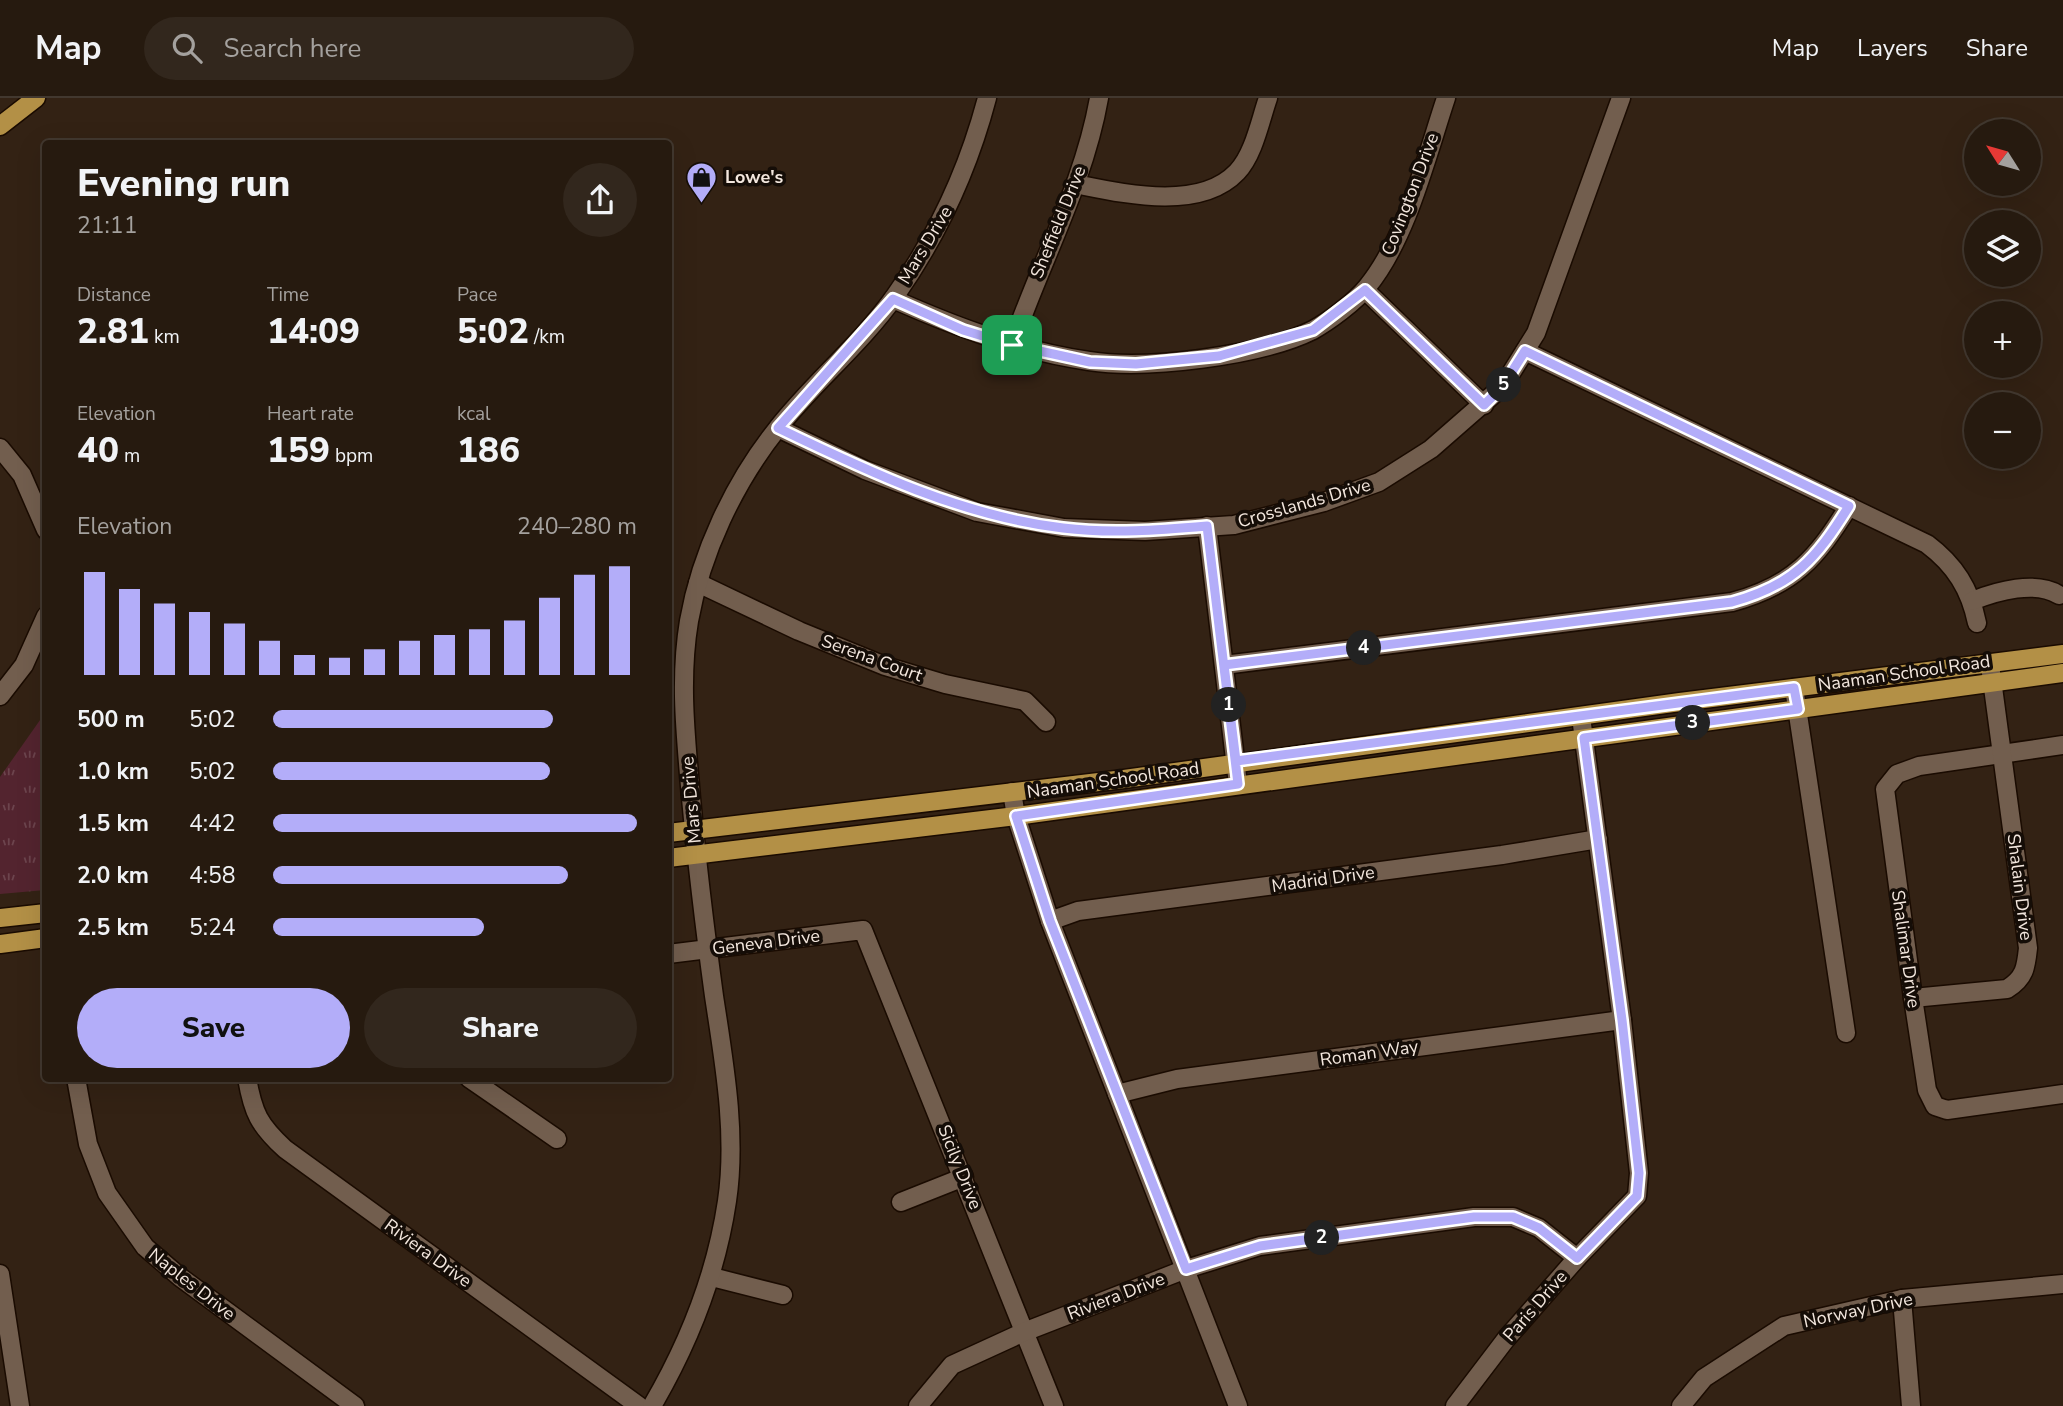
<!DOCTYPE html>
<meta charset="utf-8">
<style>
body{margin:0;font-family:"Nunito Sans",sans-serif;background:#32271d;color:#f1f3f6;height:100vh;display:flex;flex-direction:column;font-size:26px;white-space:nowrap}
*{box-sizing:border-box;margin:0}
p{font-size:23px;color:#a4a19e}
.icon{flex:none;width:38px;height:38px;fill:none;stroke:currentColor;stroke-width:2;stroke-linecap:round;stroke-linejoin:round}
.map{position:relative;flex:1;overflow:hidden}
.drawer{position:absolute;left:42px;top:42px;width:630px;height:942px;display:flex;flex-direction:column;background:#261a0f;border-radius:7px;box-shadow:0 7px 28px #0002,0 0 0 2px #42382f}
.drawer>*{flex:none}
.needle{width:46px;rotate:307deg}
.fabs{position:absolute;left:1964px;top:21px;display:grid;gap:14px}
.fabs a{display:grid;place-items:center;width:77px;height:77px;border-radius:50%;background:#261a0f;box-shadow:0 7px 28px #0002,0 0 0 2px #42382f;font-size:35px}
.pin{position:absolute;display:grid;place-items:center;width:60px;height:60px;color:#fff;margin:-30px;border-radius:14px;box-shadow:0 4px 10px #0006}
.km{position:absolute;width:35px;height:35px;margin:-18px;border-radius:50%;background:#222;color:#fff;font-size:19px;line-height:35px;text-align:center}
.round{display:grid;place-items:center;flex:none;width:74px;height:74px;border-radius:37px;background:#32271d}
.headline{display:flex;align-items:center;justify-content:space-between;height:119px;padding:0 35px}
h1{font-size:38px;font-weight:800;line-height:52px}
.figures{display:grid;grid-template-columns:repeat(3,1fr);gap:10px;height:119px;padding:7px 35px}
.figures div{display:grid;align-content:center}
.figures b{font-size:35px;font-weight:800}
.figures small{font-size:19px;font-weight:400}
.figures p{font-size:19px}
.chart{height:196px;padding:14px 35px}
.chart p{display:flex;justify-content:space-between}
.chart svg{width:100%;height:126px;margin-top:7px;stroke:#b3adf9;stroke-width:6}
.action{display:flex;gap:14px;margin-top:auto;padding:14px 35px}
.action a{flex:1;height:80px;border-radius:42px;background:#b3adf9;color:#111;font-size:28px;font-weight:800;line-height:80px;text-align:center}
.action a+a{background:#32271d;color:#f1f3f6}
ul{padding:0 35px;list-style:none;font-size:23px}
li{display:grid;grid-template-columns:112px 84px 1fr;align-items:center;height:52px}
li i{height:18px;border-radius:9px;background:#b3adf9}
header{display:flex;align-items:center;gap:42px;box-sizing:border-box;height:98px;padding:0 35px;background:#261a0f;border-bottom:2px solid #42382f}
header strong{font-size:33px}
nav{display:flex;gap:38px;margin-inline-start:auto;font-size:24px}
.search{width:490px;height:63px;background:#32271d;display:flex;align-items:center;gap:18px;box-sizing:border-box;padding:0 24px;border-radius:38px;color:#a4a19e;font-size:26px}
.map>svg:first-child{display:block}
.grass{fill:url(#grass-tufts)}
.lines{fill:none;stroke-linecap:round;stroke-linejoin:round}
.minor-casing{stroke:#1a0b01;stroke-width:21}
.major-casing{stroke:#1a0b01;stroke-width:21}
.minor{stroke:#725e4e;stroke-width:18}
.major{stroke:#b39046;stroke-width:18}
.route-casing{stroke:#fff;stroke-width:14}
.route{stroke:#b3adf9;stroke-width:9}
.labels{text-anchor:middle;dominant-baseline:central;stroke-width:7;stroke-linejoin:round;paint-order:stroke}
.poi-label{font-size:18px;font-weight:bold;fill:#f3e7de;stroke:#150d07;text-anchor:start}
.street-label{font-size:18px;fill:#f3e7de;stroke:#150d07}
</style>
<header>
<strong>Map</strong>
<div class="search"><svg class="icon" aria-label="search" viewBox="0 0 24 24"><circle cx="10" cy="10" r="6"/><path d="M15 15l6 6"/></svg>Search here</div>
<nav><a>Map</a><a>Layers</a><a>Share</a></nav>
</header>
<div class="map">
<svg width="2063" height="1308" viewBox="0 0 2063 1308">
<defs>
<pattern id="grass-tufts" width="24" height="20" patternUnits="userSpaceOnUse" patternTransform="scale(1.75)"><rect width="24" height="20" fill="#53242f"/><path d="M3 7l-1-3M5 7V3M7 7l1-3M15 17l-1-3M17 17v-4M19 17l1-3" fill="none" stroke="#6c444d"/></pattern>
</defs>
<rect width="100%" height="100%" fill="#332214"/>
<path class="grass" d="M45 615V792L0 796V679Z"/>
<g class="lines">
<defs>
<g id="minor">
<path d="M1075 86C1121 95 1199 114 1237 74 1254 56 1260 23 1268 0"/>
<path d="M1365 192 1484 307"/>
<path d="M893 201C956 229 1020 253 1089 263 1146 272 1261 258 1313 232 1329 223 1355 204 1367 189 1407 140 1426 60 1446 0"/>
<path d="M1012 247C1040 165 1084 86 1099 0"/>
<path d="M1525 253 1927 446C1955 467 1970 491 1977 525"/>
<path d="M778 330 865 372 977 414 1064 430 1145 433 1234 427 1324 404 1379 384 1431 351 1503 288 1536 235 1621 0"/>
<path d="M0 350 22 377 46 432"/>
<path d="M1207 428 1238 686"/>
<path d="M698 485 799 533 885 568 945 586 1025 603 1046 624"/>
<path d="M1972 503C1997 493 2036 482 2059 497"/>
<path d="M1224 567 1732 504C1794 487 1816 461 1849 408"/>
<path d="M1794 590 1846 935"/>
<path d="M0 598 24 567 46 518"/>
<path d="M2063 647 1919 668 1897 676 1885 691 1913 900 1927 992 1935 1008 1947 1012 2063 996"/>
<path d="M1012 694 1016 718 1050 823 1238 1308"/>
<path d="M1050 823 1078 813 1502 757 1598 741"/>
<path d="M668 856 863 832 1054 1308"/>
<path d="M1913 900 2007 891C2025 880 2026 869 2028 850L1990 567"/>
<path d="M76 980 88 1046 107 1095 145 1149 180 1179 355 1308"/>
<path d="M247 980C253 1015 259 1027 285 1051L639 1308"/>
<path d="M469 980 557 1041"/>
<path d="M1117 996 1177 981 1622 922"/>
<path d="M901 1104 964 1079"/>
<path d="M0 1176 20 1308"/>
<path d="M712 1179 783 1197"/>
<path d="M1902 1201 1911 1308"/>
<path d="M652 1308C690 1243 716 1177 727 1103 737 1036 724 964 714 898 705 832 697 766 691 700 686 640 679 583 689 523 701 455 734 385 777 331 813 285 861 246 895 198 938 137 968 72 987 0"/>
<path d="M918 1308 952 1267 1024 1234 1186 1171 1260 1148 1474 1119H1513L1539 1130 1577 1160"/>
<path d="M1455 1308 1506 1241 1577 1160 1637 1098 1639 1075 1622 922 1581 619"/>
<path d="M1681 1308 1704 1280 1784 1228 1902 1201 2063 1186"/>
</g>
<g id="major">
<path d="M0 28 36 0"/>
<path d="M668 735 1124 681 1680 604 2063 556"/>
<path d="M668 760 1016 718 2063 575"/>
<path d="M0 820 46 815"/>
<path d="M0 846 46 840"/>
</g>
</defs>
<use href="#minor" class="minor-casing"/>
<use href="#major" class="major-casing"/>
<use href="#minor" class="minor"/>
<use href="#major" class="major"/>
</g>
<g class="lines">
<defs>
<path id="route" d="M1012 247 963 232 893 201 778 330C869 374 962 418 1063 430 1111 436 1160 432 1207 428 1218 514 1228 600 1238 686L1016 718 1050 823 1186 1171 1260 1148 1474 1119H1513L1539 1130 1577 1160 1637 1098 1639 1075 1622 922 1584 640 1798 611 1794 590 1236 663 1224 567 1732 504C1794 487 1816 461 1849 408L1525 253 1503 288 1484 307 1365 192 1313 232 1219 258 1136 266 1090 264 1012 247"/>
</defs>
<use href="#route" class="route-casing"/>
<use href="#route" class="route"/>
</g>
<defs>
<symbol id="shop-pin" viewBox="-11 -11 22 30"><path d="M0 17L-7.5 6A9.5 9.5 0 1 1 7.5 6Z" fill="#b3adf9" stroke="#150d07"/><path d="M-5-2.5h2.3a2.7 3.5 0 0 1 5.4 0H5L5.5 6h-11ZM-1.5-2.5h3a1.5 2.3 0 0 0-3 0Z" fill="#111"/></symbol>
</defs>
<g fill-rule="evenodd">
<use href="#shop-pin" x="684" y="62" width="35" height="47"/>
</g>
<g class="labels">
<g class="poi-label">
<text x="725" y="79">Lowe's</text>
</g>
<g class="street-label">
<text transform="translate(1410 96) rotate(-69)">Covington Drive</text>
<text transform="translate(1058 124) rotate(-68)">Sheffield Drive</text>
<text transform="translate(925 147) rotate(-59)">Mars Drive</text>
<text transform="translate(1304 405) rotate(-16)">Crosslands Drive</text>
<text transform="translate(872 560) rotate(20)">Serena Court</text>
<text transform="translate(1904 575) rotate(-8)">Naaman School Road</text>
<text transform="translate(1113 682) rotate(-8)">Naaman School Road</text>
<text transform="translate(691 702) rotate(-95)">Mars Drive</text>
<text transform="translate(1323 781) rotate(-8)">Madrid Drive</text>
<text transform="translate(2020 789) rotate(83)">Shalain Drive</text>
<text transform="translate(766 844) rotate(-7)">Geneva Drive</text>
<text transform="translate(1906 851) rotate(82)">Shalimar Drive</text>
<text transform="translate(1369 955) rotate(-8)">Roman Way</text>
<text transform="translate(960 1069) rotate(68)">Sicily Drive</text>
<text transform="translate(428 1155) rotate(36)">Riviera Drive</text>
<text transform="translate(192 1186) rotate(38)">Naples Drive</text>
<text transform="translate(1116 1198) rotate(-21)">Riviera Drive</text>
<text transform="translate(1535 1208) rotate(-49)">Paris Drive</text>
<text transform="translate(1858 1212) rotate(-12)">Norway Drive</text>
</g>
</g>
</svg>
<div class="fabs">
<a><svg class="needle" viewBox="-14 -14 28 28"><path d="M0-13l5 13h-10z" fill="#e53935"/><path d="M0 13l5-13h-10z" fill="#a4a19e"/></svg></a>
<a><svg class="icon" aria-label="layers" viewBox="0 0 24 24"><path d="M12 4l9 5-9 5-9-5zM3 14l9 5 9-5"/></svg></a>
<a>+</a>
<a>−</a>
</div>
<div class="pin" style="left:1012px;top:247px;background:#1e9e55"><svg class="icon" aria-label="arrive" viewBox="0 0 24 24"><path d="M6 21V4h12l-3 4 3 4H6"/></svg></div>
<b class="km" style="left:1229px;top:607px">1</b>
<b class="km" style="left:1322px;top:1140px">2</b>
<b class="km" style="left:1693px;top:625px">3</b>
<b class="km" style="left:1364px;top:550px">4</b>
<b class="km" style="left:1504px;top:287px">5</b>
<section class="drawer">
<div class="headline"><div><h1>Evening run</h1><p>21:11</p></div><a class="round"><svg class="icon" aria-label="share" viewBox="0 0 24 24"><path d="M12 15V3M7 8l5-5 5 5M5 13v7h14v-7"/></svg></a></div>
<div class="figures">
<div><p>Distance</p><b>2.81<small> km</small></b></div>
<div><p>Time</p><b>14:09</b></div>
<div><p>Pace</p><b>5:02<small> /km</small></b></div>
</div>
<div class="figures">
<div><p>Elevation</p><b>40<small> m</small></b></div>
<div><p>Heart rate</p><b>159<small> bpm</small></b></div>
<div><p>kcal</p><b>186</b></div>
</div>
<div class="chart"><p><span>Elevation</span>240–280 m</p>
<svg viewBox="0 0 160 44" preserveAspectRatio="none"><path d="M5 44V8M15 44V14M25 44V19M35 44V22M45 44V26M55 44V32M65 44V37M75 44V38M85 44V35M95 44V32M105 44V30M115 44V28M125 44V25M135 44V17M145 44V9M155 44V6"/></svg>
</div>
<ul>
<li><b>500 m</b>5:02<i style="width:77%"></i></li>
<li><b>1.0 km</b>5:02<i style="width:76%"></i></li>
<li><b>1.5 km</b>4:42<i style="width:100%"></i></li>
<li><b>2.0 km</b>4:58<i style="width:81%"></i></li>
<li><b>2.5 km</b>5:24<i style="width:58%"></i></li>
</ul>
<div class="action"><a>Save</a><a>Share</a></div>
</section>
</div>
